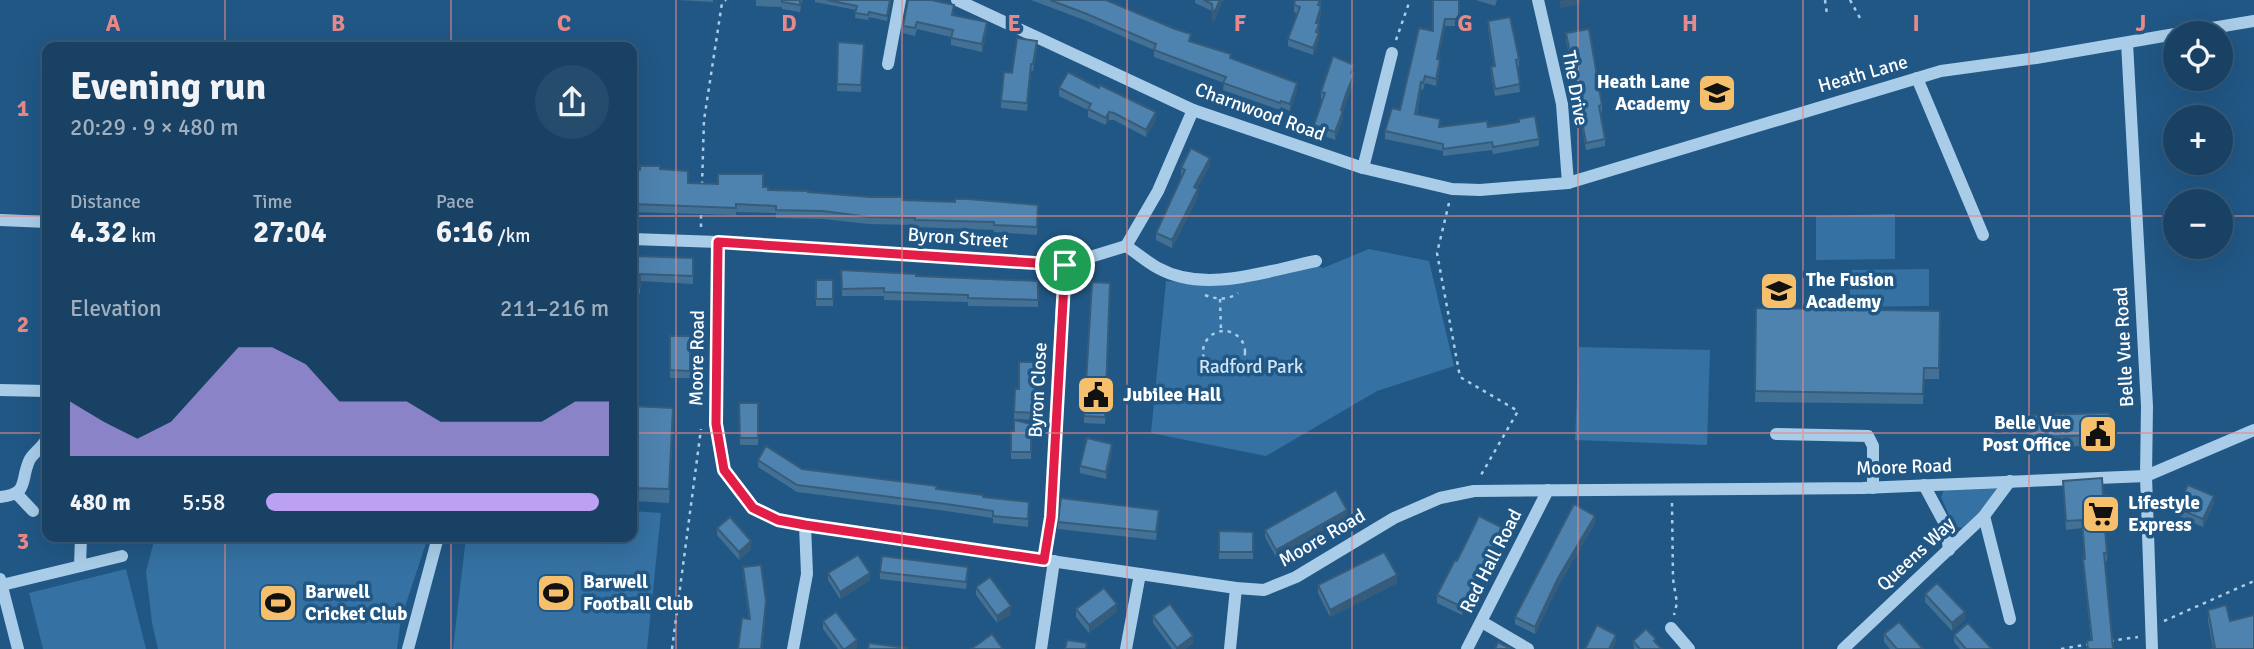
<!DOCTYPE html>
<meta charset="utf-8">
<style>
body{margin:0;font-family:Signika,sans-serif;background:#264c6d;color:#f1f3f6;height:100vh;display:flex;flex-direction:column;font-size:26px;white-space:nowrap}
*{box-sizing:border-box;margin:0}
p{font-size:23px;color:#9fafbf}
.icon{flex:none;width:38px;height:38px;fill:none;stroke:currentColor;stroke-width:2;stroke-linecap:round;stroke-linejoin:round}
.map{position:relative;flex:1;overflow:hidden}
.side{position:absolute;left:42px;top:42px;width:595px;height:500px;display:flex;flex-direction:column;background:#194164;border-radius:14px;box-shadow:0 7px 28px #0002,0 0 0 2px #375a78}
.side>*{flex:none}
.tools{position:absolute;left:2163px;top:21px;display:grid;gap:14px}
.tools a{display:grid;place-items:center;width:70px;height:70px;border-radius:50%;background:#194164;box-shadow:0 7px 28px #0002,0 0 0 2px #375a78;font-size:35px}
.pin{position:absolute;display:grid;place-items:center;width:60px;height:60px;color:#fff;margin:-30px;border:4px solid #fff;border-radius:50%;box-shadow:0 2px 7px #0007}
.round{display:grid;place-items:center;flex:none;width:74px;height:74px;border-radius:37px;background:#264c6d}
.summary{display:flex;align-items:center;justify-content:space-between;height:119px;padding:0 28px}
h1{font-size:38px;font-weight:800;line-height:52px}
.figures{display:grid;grid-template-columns:repeat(3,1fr);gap:10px;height:119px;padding:7px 28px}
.figures div{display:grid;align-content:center}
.figures b{font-size:30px;font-weight:800}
.figures small{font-size:19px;font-weight:400}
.figures p{font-size:19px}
.chart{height:196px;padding:14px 28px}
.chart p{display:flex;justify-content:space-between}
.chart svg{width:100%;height:126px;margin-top:7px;fill:#bca0f2;opacity:.7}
ul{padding:0 28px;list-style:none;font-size:23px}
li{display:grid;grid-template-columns:112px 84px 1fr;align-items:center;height:52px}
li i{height:18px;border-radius:9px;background:#bca0f2}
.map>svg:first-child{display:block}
.green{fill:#3571a2}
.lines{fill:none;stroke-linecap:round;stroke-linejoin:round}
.path{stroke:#a9cde9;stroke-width:2.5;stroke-dasharray:3.5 5;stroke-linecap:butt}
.minor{stroke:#a9cde9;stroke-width:12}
.wall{fill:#437196}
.shaded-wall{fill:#375c7a}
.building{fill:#4e83af;stroke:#375c7a;stroke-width:2}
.route-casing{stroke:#fff;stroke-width:14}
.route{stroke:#e11d48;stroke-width:9}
.grid{fill:none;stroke:#e88989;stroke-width:2;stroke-opacity:0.55}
.labels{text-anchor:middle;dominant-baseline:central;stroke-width:7;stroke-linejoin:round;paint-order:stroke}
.street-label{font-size:19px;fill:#fff;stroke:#215785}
.poi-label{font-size:19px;font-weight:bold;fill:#fff;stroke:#215785;text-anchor:start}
.park-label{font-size:19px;fill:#cee5f7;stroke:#215785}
.grid-label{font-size:23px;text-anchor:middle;font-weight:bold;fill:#e88989;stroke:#215785;stroke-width:7;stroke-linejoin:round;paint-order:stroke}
</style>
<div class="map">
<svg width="2254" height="649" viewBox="0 0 2254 649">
<rect width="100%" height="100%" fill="#215785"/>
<g class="green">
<path d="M1895 214V259L1816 260V216Z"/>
<path d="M1369 249 1429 261 1454 366 1377 391 1266 456 1151 433 1166 281 1225 285 1318 266 1323 268Z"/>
<path d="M1929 269V306L1850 307V270Z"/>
<path d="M1579 347 1710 350 1707 445 1575 440Z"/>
<path d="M1945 487 1999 488 1997 496 1962 528 1954 526 1941 497Z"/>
<path d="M632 511 661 513 647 649H453L466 537H632Z"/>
<path d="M155 537H428L401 619 397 649H158L152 623 146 572Z"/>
<path d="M126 569 146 649H43L29 593Z"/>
</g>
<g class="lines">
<g class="path">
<path d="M1825 0 1827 14"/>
<path d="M1850 0 1860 18"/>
<path d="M1396 40 1410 0"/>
<path d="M702 185 704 120 722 3 726 0"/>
<path d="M1449 203 1437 253 1460 377 1518 411 1481 475"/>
<path d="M701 227V213"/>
<path d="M1205 295C1217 300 1228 300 1238 293"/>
<path d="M1220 299 1221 330"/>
<circle cx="1224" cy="352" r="21"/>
<path d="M1672 503 1673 579 1677 603 1674 615"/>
<path d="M1046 546 1048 532"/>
<path d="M2164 621 2254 581"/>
<path d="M2110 641 2138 637"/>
<path d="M672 649 701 429"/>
<path d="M2061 649 2089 644"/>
</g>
<g class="minor">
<path d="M957 0 1193 110 1363 168 1452 189 1480 190 1568 183 1941 71 2036 58 2175 34"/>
<path d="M1538 0 1562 104 1568 183"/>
<path d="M2182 33 2254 21"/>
<path d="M2127 43 2147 406 2146 476 2152 649"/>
<path d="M888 64 900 0"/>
<path d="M1917 78 1983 235"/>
<path d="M1363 168 1392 53"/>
<path d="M0 220 47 222"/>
<path d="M632 239 718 242 1064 265 1126 246 1158 191 1193 110"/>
<path d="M718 242 716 423 724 470 753 508 778 520 805 525 1236 588 1264 590 1296 577 1394 518 1440 498 1474 491 1863 488 2146 476 2254 430"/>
<path d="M1126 246C1137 253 1147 262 1158 268 1205 294 1266 271 1316 261"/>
<path d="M0 390 46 391"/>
<path d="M46 412 47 431"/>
<path d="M1776 434 1868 436 1873 446V488"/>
<path d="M1924 485 1946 526 1949 550"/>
<path d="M16 493 33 511"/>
<path d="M0 497C29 494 20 482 29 461 33 452 43 448 47 438"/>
<path d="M1984 516 2010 619"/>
<path d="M1051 517 1064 265"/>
<path d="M80 566 81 537"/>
<path d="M0 579 18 649"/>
<path d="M2 585 122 556"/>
<path d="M1482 622 1528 649"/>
<path d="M1671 628 1689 649"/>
<path d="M408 649 438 537"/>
<path d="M793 649 807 574 805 525"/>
<path d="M1041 649 1054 561"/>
<path d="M1126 649 1140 574"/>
<path d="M1230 649 1236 588"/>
<path d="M1467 649 1548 490"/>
<path d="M1843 649 1984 516 2010 481"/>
</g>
</g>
<g class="wall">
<path d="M677 0H713V2Z"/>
<path d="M756 0H802L800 12 782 9V7L756 6Z"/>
<path d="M815 0H891L887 21 869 17 868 20 855 18 856 10 815 2Z"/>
<path d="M1031 0H1106L1191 42 1231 58 1297 90 1290 111 1281 107 1280 110 1223 90 1224 83 1154 57V50L1087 21Z"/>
<path d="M1195 0H1223L1213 23 1212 11 1195 3Z"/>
<path d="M1321 0 1320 6 1321 14 1318 24 1319 40 1313 55 1288 46V39L1298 14 1294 12V5Z"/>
<path d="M1459 0V26H1445L1438 60 1440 67 1436 86 1425 83 1423 90 1421 89 1417 114 1440 127H1488L1539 139V146L1493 154 1492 150 1443 156V151L1385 139V131L1400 110 1433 31Z"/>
<path d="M1476 0H1497L1495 6Z"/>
<path d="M954 12 953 16 987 30 982 52 951 45V37L917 29 915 36 903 33V26Z"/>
<path d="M1488 21 1519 59V66L1517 67 1520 92 1495 96 1491 74V67L1494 66 1488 29Z"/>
<path d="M1566 33 1602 105V112L1600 113 1605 139V146L1586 150 1582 128 1583 121 1566 40Z"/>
<path d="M838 42 864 51 861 92 837 91Z"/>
<path d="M1037 48 1033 71H1031L1027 111 1001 108V101Z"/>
<path d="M1354 72V81L1346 102 1343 111V118L1335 140 1314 132V125L1323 100 1321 99V92Z"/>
<path d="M1059 88 1156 119 1146 137 1114 120H1109L1106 125 1088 117V110L1059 96Z"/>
<path d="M1210 165 1197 188 1198 196 1172 248 1156 240V233L1183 176 1181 175V168Z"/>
<path d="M632 170 688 183 763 187 768 190 902 200 1038 205 1037 235 994 232V230L915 227V225L869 224 823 219 776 218V213L736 212V215L632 212Z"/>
<path d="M632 256 693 258V284L640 281V294H632Z"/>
<path d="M841 270 916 276 1038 281V307L968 306V302L884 300V296H842Z"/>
<rect x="816" y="280" width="17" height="26"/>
<path d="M1110 283 1105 424 1084 423V416Z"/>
<path d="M1756 308 1940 311 1939 379H1924L1923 404 1755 402Z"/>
<rect x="670" y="336" width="20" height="42"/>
<path d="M1040 362V392H1037L1035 420 1014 419 1015 389H1019Z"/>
<path d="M739 403 758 438V445H740Z"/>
<path d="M632 406 673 422 669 503 632 501Z"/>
<path d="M2109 413V445L2029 448V415Z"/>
<path d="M1031 424V459H1011V431Z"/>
<path d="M1112 451 1106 479 1080 473V466Z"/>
<path d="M758 460 802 469 936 489 983 497 1029 509 1028 527 993 523V518L946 511 797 492 758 467Z"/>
<path d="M2063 481 2103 495 2110 518V526L2104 527 2107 553V561H2104L2113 649H2087V641L2091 640 2083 567V559H2085L2082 528 2066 530Z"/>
<path d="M2214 503 2203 527 2177 515V508Z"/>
<path d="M1159 517 1156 540 1058 529V522Z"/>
<path d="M1347 517 1276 557 1265 537V530Z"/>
<path d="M1595 523 1558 586 1535 634 1515 624V617Z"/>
<path d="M717 528 751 549 739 560 717 535Z"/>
<path d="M1219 531 1253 532V559H1219Z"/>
<path d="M1503 535 1462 615 1437 603V595Z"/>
<path d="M743 567 766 608 762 649H738L749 619 743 575Z"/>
<path d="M880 572 968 574 966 589 880 579Z"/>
<path d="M828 573 870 580 840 599 828 580Z"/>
<path d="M1397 583 1330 617 1318 593V585Z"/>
<path d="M976 587 1011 614 997 623 976 595Z"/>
<path d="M1925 594 1965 619 1952 631 1925 602Z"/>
<path d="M1076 609 1117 611 1089 633 1076 617Z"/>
<path d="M2208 610 2230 621 2254 649 2213 648 2208 621Z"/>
<path d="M1153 616 1193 643 1185 649H1172L1153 623Z"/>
<path d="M823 621 857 647 855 649H838L823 629Z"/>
<path d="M1884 634 1923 649H1890L1884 642Z"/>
<path d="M1954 635 1992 649H1960L1954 642Z"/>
<path d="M1633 641 1656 643 1662 649H1634Z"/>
</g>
<g class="shaded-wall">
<path d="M1220 0H1223L1213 23V15Z"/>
<path d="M1565 0H1580V4L1560 8V1Z"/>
<path d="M1321 6V14L1316 30V23Z"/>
<path d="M1445 19V26L1437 66V59Z"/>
<path d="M987 22V30L982 52V44Z"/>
<path d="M1319 33V40L1313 55V48Z"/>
<path d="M1440 60V67L1436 86V79Z"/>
<path d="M1354 74V81L1346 102 1343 111V118L1335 140V132L1346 94Z"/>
<path d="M1421 82V89L1415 121V114Z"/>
<path d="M1297 83V90L1290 111V104Z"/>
<path d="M1109 112V120L1106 125V118Z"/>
<path d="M1156 112V119L1146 137V130Z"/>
<path d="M1210 158V165L1194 194V187Z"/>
<path d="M1198 189V196L1172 248V240Z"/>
<path d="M1112 444V451L1106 479V472Z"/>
<path d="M2214 496V503L2203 527V519Z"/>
<path d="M1347 510V517L1276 557V550Z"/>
<path d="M1595 516V523L1558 586 1535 634V627L1558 578Z"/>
<path d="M1503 528V535L1462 615V607Z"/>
<path d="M751 541V549L739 560V552Z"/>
<path d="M870 573V580L840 599V592Z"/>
<path d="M1397 575V583L1330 617V610Z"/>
<path d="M1117 604V611L1089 633V625Z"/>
<path d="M1011 606V614L997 623V616Z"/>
<path d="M1965 612V619L1952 631V623Z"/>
<path d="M1616 635V642L1613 649H1609Z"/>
<path d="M1193 636V643L1185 649H1177V648Z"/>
<path d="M857 640V647L855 649H845Z"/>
</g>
<g class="building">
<path d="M782 0H800V5L782 2Z"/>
<path d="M827 0H890L887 16 869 12 868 15 855 13 857 6Z"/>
<path d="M908 0H931L954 5 952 15 987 22 982 44 951 38 953 30 917 22 915 28 903 26Z"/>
<path d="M1050 0H1106L1175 29 1191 34 1189 41 1231 54 1230 58 1297 83 1290 104 1281 101 1280 103 1223 83 1226 77 1154 50 1156 44 1087 14Z"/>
<path d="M1204 0H1220L1213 15 1212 4Z"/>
<path d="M1295 0H1320L1318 5 1321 6 1316 23 1319 24 1316 32 1319 33 1313 48 1288 39 1300 7 1294 5Z"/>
<path d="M1433 0H1459V19H1445L1437 59 1440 60 1436 79 1425 76 1423 83 1421 82 1415 114 1440 119 1439 127 1487 121 1488 127 1519 122V119L1535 116 1539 139 1493 147 1492 142 1443 149V144L1385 131 1392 108 1400 110 1419 28 1433 31Z"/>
<path d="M1510 17 1519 59 1516 60 1520 84 1495 89 1491 67 1495 66 1488 21Z"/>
<path d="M1589 29 1602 105 1599 106 1605 139 1586 143 1582 121H1584L1566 33Z"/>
<path d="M1017 38 1037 41 1033 64H1031L1027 103 1001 101 1004 72 1012 73Z"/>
<path d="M838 42 864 44 861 85 837 84Z"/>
<path d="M1333 56 1354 65 1351 73 1354 74 1346 94 1341 110 1343 111 1335 132 1314 125 1325 93 1321 92Z"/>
<path d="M1068 72 1099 88 1100 85 1156 112 1146 130 1114 113 1109 112 1106 118 1088 109 1091 104 1059 88Z"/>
<path d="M1191 148 1210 158 1194 187 1198 189 1172 240 1156 233 1185 170 1181 168Z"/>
<path d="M640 166H660V169L688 171V183L718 184V174H763V187H768V190L808 191V192L870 197H902V200L955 202V199H968L1038 205 1037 227 994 225V222L915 220V218L869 217 823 211 776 210V206L736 204V208L632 204V170H640Z"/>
<path d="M632 256 693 258V276L640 274V287H632Z"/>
<path d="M841 270 916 274V276L1038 281V300L968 298V295L884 292V288L842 289Z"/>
<rect x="816" y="280" width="17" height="19"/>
<path d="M1092 282 1110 283 1105 417 1084 416Z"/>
<path d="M1756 308 1940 311 1939 368H1924L1923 394 1755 391Z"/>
<path d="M670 336H690V371L670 370Z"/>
<path d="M1019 362H1040V385H1037L1035 413 1014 412 1015 389H1019Z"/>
<path d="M739 403H758V438H740Z"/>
<path d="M632 406 673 408 669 489 632 488Z"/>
<path d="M2109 413V435L2029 437V415Z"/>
<path d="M1014 420 1031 424V452H1011V431H1014Z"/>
<path d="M1087 438 1112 444 1106 472 1080 466Z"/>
<path d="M766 446 802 469 937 486 936 489 983 495V497L1029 502 1028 519 993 516V511L946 504 797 485 758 460Z"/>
<path d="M2102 478 2103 495H2108L2110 518H2104L2107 553H2104L2113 649H2088L2087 641 2092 640 2083 559H2085L2082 520 2066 521 2063 481Z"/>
<path d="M2188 485 2214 496 2203 519 2177 508Z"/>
<path d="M1336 490 1347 510 1276 550 1265 530Z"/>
<path d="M1061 498 1159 510 1156 532 1058 522Z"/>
<path d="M1574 504 1595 516 1558 578 1535 627 1515 617Z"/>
<path d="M1479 516 1503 528 1462 607 1437 595 1455 560 1457 561Z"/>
<path d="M730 517 751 541 739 552 717 528Z"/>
<path d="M1219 531 1253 532V552H1219Z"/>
<path d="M1384 552 1397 575 1330 610 1318 585Z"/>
<path d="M858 555 870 573 840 592 828 573Z"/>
<path d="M882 556 968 567 966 582 880 572Z"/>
<path d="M761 565 766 601 761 649H738L742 618 750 619 743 567Z"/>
<path d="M990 577 1011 606 997 616 976 587Z"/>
<path d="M1937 583 1965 612 1952 623 1925 594Z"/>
<path d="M1104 588 1117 604 1089 625 1076 609Z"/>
<path d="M1170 604 1193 636 1177 648 1153 616Z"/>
<path d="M2226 605 2230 621 2254 615V649H2211L2215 648 2208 610Z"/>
<path d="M836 612 857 640 845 649H843L823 621Z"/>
<path d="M1899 622 1923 649H1897L1884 634Z"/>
<path d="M1968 623 1992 649H1966L1954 635Z"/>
<path d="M1597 625 1616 635 1609 649H1585Z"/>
<path d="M1646 629 1656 639 1654 641 1662 649H1640L1633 641Z"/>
<path d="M992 634 1003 649H971Z"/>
<path d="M1067 640 1087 643 1086 649H1065Z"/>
<path d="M1498 642 1511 649H1495Z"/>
<path d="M869 643 907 648V649H868Z"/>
</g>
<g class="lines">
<defs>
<path id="route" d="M718 242 1065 265 1051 517 1044 560 805 525 778 520 753 508 724 470 716 424Z"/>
</defs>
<use href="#route" class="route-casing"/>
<use href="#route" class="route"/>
</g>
<path class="grid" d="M225 0V47M451 0V47M676 0V649M902 0V649M1127 0V649M1352 0V649M1578 0V649M1803 0V649M2029 0V649M0 216H47M632 216H2175M2221 216H2254M0 433H47M632 433H2254M225 537V649M451 537V649"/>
<defs>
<symbol id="school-square" viewBox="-11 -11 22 22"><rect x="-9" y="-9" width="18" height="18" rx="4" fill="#f6bf6b" stroke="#215785"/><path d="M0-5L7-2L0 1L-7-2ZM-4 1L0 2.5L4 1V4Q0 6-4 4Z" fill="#111"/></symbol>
<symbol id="civic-square" viewBox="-11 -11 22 22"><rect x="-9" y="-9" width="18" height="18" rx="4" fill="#f6bf6b" stroke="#215785"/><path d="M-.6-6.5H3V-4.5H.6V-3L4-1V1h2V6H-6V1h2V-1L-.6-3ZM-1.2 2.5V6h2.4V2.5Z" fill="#111"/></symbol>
<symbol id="supermarket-square" viewBox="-11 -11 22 22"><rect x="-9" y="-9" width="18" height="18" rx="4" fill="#f6bf6b" stroke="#215785"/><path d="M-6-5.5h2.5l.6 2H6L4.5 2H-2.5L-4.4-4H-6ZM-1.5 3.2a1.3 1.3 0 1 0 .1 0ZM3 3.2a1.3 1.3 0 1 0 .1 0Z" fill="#111"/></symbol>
<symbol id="stadium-square" viewBox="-11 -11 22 22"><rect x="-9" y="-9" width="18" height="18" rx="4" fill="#f6bf6b" stroke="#215785"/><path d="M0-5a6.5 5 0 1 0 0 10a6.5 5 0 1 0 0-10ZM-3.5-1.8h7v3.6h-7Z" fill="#111"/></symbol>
</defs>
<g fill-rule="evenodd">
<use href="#school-square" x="1695" y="71" width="44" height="44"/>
<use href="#school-square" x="1757" y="269" width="44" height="44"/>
<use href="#civic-square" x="1074" y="373" width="44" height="44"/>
<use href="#civic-square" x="2076" y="412" width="44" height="44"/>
<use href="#supermarket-square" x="2079" y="492" width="44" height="44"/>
<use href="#stadium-square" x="534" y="571" width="44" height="44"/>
<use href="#stadium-square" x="256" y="581" width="44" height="44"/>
</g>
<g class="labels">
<g class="street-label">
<text transform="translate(1863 74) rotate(-16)">Heath Lane</text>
<text transform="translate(1575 88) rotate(80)">The Drive</text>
<text transform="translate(1260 112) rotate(20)">Charnwood Road</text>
<text transform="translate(958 238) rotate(4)">Byron Street</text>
<text transform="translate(2124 347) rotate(-93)">Belle Vue Road</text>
<text transform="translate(697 358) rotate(-89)">Moore Road</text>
<text transform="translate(1038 390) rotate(-87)">Byron Close</text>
<text transform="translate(1904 467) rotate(-2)">Moore Road</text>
<text transform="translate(1322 538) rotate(-30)">Moore Road</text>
<text transform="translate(1916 554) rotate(-43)">Queens Way</text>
<text transform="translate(1491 561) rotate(-63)">Red Hall Road</text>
</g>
<g class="poi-label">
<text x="1690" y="82" text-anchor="end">Heath Lane<tspan x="1690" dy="22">Academy</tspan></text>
<text x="1806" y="280">The Fusion<tspan x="1806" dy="22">Academy</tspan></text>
<text x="1123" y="395">Jubilee Hall</text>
<text x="2071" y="423" text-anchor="end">Belle Vue<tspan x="2071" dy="22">Post Office</tspan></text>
<text x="2128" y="503">Lifestyle<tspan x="2128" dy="22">Express</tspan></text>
<text x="583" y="582">Barwell<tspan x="583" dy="22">Football Club</tspan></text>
<text x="305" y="592">Barwell<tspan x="305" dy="22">Cricket Club</tspan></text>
</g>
<g class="park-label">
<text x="1251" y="367">Radford Park</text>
</g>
</g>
<g class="grid-label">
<text x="113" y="31">A</text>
<text x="338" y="31">B</text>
<text x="564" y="31">C</text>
<text x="789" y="31">D</text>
<text x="1014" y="31">E</text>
<text x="1240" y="31">F</text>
<text x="1465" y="31">G</text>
<text x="1690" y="31">H</text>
<text x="1916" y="31">I</text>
<text x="2141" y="31">J</text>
<text x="23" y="116">1</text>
<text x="23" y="332">2</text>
<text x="23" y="549">3</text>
</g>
</svg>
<div class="tools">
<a><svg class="icon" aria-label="locate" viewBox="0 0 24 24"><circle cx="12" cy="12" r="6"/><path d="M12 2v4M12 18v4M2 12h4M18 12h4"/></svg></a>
<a>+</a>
<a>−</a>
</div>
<div class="pin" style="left:1065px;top:265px;background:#1e9e55"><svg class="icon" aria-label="arrive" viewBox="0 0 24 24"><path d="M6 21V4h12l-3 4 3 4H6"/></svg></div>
<section class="side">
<div class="summary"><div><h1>Evening run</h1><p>20:29 · 9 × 480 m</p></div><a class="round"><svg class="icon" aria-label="share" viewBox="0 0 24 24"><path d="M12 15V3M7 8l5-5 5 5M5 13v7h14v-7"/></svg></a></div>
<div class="figures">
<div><p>Distance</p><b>4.32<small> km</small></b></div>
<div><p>Time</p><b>27:04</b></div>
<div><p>Pace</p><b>6:16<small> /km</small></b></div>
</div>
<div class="chart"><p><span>Elevation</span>211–216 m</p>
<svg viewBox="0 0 160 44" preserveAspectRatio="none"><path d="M0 44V25L10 32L20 38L30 32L40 19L50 6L60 6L70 12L80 25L90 25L100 25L110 32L120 32L130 32L140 32L150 25L160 25V44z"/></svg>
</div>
<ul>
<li><b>480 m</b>5:58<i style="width:97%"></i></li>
</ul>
</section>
</div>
